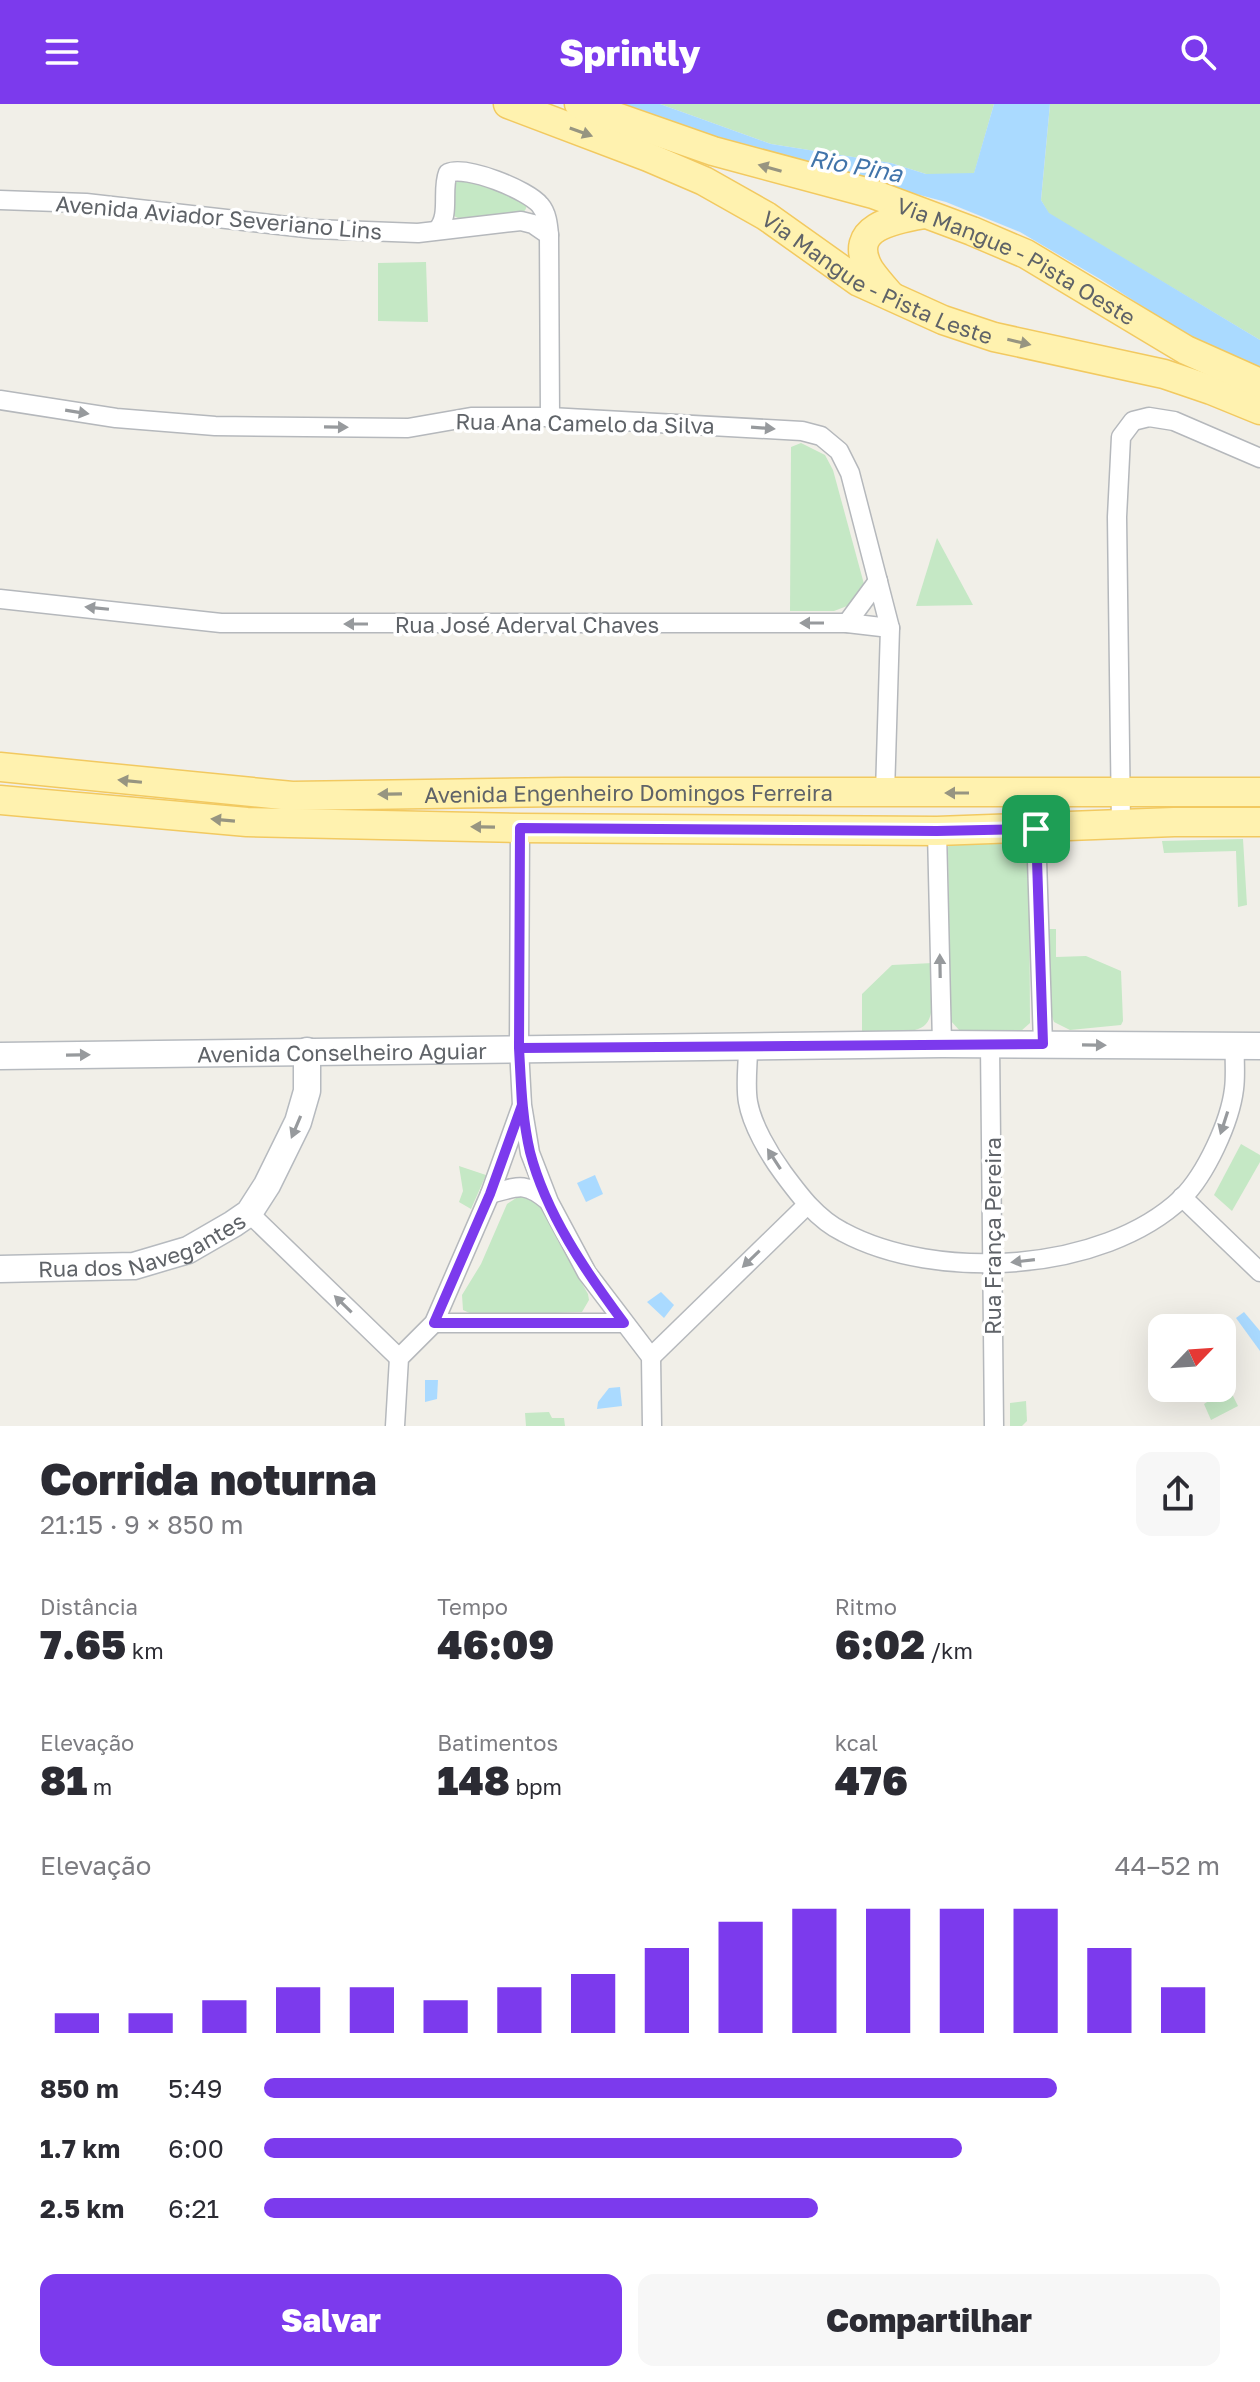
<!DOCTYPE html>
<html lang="pt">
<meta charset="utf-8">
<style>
body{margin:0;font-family:"Golos Text",sans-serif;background:#f7f7f7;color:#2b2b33;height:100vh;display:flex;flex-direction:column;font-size:30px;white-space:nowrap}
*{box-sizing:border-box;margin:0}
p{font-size:26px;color:#7c7c81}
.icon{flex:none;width:44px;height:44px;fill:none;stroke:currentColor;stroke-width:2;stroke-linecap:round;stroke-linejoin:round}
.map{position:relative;height:1322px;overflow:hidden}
.sheet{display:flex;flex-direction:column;background:#fff;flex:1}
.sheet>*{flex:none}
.needle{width:52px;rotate:65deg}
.buttons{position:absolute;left:1148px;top:1210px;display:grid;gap:16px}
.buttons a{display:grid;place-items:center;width:88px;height:88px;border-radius:16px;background:#fff;box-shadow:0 8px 32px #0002;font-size:40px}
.pin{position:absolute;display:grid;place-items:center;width:68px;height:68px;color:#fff;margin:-34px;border-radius:16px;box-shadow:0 4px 12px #0006}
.round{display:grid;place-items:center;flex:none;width:84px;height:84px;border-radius:16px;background:#f7f7f7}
.summary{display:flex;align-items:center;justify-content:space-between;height:136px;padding:0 40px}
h1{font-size:44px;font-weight:800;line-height:60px}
.stats{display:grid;grid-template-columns:repeat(3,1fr);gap:12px;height:136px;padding:8px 40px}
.stats div{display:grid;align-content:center}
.stats b{font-size:40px;font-weight:800}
.stats small{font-size:22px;font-weight:400}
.stats p{font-size:22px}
.chart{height:224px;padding:16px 40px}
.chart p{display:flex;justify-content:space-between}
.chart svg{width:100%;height:144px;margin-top:8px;stroke:#7c3aed;stroke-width:6}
.button{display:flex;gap:16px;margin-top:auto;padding:16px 40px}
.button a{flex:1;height:92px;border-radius:16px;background:#7c3aed;color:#fff;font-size:32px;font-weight:800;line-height:92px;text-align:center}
.button a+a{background:#f7f7f7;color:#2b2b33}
ul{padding:0 40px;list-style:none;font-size:26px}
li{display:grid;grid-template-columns:128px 96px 1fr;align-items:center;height:60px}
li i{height:20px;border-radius:10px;background:#7c3aed}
header{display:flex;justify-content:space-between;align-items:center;height:104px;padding:0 40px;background:#7c3aed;color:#fff;font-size:36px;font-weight:800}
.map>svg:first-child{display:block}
.green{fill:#c5e8c5}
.water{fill:#aadaff}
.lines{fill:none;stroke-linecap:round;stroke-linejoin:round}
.minor-casing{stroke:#b5b8bc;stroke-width:21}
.secondary-casing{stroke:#b6babf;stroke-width:29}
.primary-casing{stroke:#f2c960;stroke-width:31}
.minor{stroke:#fff;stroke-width:18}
.secondary{stroke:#fff;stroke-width:26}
.primary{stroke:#fff2af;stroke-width:28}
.oneway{fill:#979581}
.oneway2{fill:#979a9d}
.route-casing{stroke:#fff;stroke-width:16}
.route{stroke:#7c3aed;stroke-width:10}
.labels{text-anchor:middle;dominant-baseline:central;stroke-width:7;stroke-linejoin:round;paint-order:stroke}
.street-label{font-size:22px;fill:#5f6368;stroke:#fff}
.water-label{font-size:24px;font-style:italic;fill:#4174aa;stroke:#fff}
</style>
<header><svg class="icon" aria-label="menu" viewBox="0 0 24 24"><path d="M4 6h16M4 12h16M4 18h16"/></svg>Sprintly<svg class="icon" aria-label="search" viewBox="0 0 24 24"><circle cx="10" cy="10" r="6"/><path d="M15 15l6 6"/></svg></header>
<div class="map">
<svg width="1260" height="1322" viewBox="0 0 1260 1322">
<rect width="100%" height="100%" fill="#f1efe8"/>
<g class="green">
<path d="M660 0H994L974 70H926L891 59 771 40Z"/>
<path d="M1050 0H1260V236L1049 110 1041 96Z"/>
<path d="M465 75 512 88 527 99C527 106 523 110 516 113L458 114 452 111V83L458 76Z"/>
<path d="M426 158 428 218 378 217V159Z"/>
<path d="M801 339 825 351 833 366 864 480 855 499 834 507H790L791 343Z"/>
<path d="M937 434 973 501 916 502Z"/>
<path d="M1018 732 1029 746 1030 919 1021 927H960L950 916 948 743 953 737Z"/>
<path d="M1243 735 1247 801 1238 803 1236 747 1164 749 1162 737Z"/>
<path d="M1049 825H1056V853L1086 852 1121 867 1123 917 1121 921 1070 926 1054 918 1050 907Z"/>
<path d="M933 859C934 934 933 927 862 929V890L892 861Z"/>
<path d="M1241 1040 1260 1051V1058L1232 1107 1214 1091Z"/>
<path d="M459 1062 486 1071 471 1105 459 1098 463 1087Z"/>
<path d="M521 1091H530L542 1101 558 1137 588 1190 589 1196 582 1208 476 1212 463 1206 462 1191 481 1160 507 1100Z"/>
<path d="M1229 1284 1238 1302 1211 1316 1204 1300Z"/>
<path d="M1026 1297 1027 1317 1022 1322H1010V1299Z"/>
<path d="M549 1308 552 1314H564L565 1322H526L525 1309Z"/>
</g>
<g class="water">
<path d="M614 0H660L771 40 891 59 926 70 974 69 994 0H1050L1041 96 1049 109 1260 236V267L1187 231 1100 175 1020 128 946 98 837 69 760 52Z"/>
<path d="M595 1071 603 1090 586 1098 577 1079Z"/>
<path d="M661 1188 674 1201 664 1214 647 1198Z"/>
<path d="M1244 1208 1260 1227V1247L1236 1214Z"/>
<path d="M425 1276H438L437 1295 425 1298Z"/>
<path d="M620 1283 622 1302 597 1305 598 1298 609 1284Z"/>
</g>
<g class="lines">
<defs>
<g id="minor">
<path d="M0 96 86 99 314 125 418 129 521 117 533 120 549 131 550 313"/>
<path d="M437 126C451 112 441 86 448 69 466 61 528 86 540 101 547 109 548 120 549 131"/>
<path d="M0 296 116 314 215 322 408 324 471 313H550L802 327 821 332 839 347 850 369 890 524 885 689"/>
<path d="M0 495 221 519H847L890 524"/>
<path d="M847 519 878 477"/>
<path d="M1121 721 1117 413 1121 333 1133 317 1149 313 1174 317 1260 354"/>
<path d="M520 724 519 944 522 1001 530 1049 549 1098 587 1169 651 1253 652 1322"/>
<path d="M1036 725 1043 940"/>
<path d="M937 727 942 940"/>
<path d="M990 941 994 1322"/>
<path d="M748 944C748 961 745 981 748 998 752 1021 769 1050 783 1069 800 1092 817 1115 843 1128 936 1178 1103 1169 1182 1094 1206 1070 1230 1018 1234 985 1236 971 1234 956 1235 942"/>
<path d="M490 1090C517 1083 524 1077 547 1096"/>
<path d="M1182 1093 1260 1168"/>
<path d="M249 1109 399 1254"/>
<path d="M434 1219H624"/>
<path d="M651 1253 807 1101"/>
<path d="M395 1322 399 1254 434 1219 490 1090 521 1004"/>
</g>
<g id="secondary">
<path id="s1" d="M0 952 942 940 1260 942"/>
<path id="s2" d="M0 1165 134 1162 188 1146 233 1120 249 1109 267 1081 298 1018 307 987V947"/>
</g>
<g id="primary">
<path id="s3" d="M508 0 648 53 704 77 766 112 859 178 943 216 994 233 1164 270 1211 286 1260 306"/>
<path id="s4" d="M579 0 713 47 873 90 972 127 1026 150 1186 246 1260 279"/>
<path d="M890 191C883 183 875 174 869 165 846 123 895 115 924 110"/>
<path id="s5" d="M0 663 292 692 564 688H1260"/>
<path d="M0 696 247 718 520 724 937 727 1174 718H1260"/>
</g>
</defs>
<use href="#minor" class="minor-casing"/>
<use href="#secondary" class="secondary-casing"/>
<use href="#primary" class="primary-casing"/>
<use href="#minor" class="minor"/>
<use href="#secondary" class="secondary"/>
<use href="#primary" class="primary"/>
</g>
<defs><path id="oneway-solid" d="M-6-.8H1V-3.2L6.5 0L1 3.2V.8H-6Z" transform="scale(2)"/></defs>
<g class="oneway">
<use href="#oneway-solid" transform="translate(581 28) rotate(20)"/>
<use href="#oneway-solid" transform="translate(770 64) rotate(-164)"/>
<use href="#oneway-solid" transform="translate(1019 238) rotate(13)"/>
<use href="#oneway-solid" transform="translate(130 677) rotate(-174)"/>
<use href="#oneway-solid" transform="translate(957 689) rotate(-180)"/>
<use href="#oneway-solid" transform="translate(390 690) rotate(179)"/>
<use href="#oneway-solid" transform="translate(223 716) rotate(-175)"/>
<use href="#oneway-solid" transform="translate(483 723) rotate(-179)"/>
</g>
<g class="oneway2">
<use href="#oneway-solid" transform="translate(77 308) rotate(9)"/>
<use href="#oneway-solid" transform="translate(336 323) rotate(1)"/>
<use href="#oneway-solid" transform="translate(763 324) rotate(4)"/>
<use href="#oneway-solid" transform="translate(97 504) rotate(-174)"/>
<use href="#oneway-solid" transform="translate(812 519) rotate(180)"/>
<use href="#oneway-solid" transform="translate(356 520) rotate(180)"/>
<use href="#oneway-solid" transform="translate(940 862) rotate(-91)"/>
<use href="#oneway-solid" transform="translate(1094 941) rotate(1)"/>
<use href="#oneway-solid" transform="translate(78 951) rotate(-1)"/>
<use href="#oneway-solid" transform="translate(1224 1019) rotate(108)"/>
<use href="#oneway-solid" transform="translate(296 1023) rotate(113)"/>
<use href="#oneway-solid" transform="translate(774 1055) rotate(-123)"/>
<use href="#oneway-solid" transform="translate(751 1155) rotate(136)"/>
<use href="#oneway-solid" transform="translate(1023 1157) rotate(173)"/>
<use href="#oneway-solid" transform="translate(343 1200) rotate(-136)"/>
</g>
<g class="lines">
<defs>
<path id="route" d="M1036 725 937 727 520 724 519 944 522 1001 490 1090 434 1219H624C586 1168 546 1110 530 1048 522 1014 521 978 519 944L1043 940 1036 725"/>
</defs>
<use href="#route" class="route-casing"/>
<use href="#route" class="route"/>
</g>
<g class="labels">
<g class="street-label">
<text transform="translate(219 113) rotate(5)">Avenida Aviador Severiano Lins</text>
<text stroke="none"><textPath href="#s4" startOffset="466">Via Mangue - Pista Oeste</textPath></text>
<text stroke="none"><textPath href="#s3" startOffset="410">Via Mangue - Pista Leste</textPath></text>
<text transform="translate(585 319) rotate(1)">Rua Ana Camelo da Silva</text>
<text x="527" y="520">Rua José Aderval Chaves</text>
<text stroke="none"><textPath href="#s5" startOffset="630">Avenida Engenheiro Domingos Ferreira</textPath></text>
<text stroke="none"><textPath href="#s1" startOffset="342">Avenida Conselheiro Aguiar</textPath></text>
<text transform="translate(992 1132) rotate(-90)">Rua França Pereira</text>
<text stroke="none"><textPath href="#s2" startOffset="146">Rua dos Navegantes</textPath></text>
</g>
<g class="water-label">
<text transform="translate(856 61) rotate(10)">Rio Pina</text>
</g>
</g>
</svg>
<div class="buttons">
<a><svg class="needle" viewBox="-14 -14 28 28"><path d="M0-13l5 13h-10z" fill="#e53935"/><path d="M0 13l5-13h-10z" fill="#7c7c81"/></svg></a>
</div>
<div class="pin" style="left:1036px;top:725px;background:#1e9e55"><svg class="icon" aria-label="arrive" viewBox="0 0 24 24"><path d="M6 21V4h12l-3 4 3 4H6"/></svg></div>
</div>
<section class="sheet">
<div class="summary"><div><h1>Corrida noturna</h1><p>21:15 · 9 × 850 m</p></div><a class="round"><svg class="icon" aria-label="share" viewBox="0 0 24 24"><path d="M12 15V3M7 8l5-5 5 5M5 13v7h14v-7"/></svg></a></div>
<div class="stats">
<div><p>Distância</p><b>7.65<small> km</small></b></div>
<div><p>Tempo</p><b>46:09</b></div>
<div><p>Ritmo</p><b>6:02<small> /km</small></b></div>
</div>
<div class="stats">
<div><p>Elevação</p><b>81<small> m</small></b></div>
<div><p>Batimentos</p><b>148<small> bpm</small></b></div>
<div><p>kcal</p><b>476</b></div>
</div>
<div class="chart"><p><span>Elevação</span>44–52 m</p>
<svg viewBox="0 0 160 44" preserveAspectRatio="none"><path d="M5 44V38M15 44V38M25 44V34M35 44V30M45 44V30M55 44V34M65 44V30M75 44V26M85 44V18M95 44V10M105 44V6M115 44V6M125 44V6M135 44V6M145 44V18M155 44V30"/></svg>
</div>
<ul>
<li><b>850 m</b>5:49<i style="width:83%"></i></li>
<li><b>1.7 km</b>6:00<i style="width:73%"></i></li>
<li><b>2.5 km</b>6:21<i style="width:58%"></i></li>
</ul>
<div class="button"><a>Salvar</a><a>Compartilhar</a></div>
</section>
